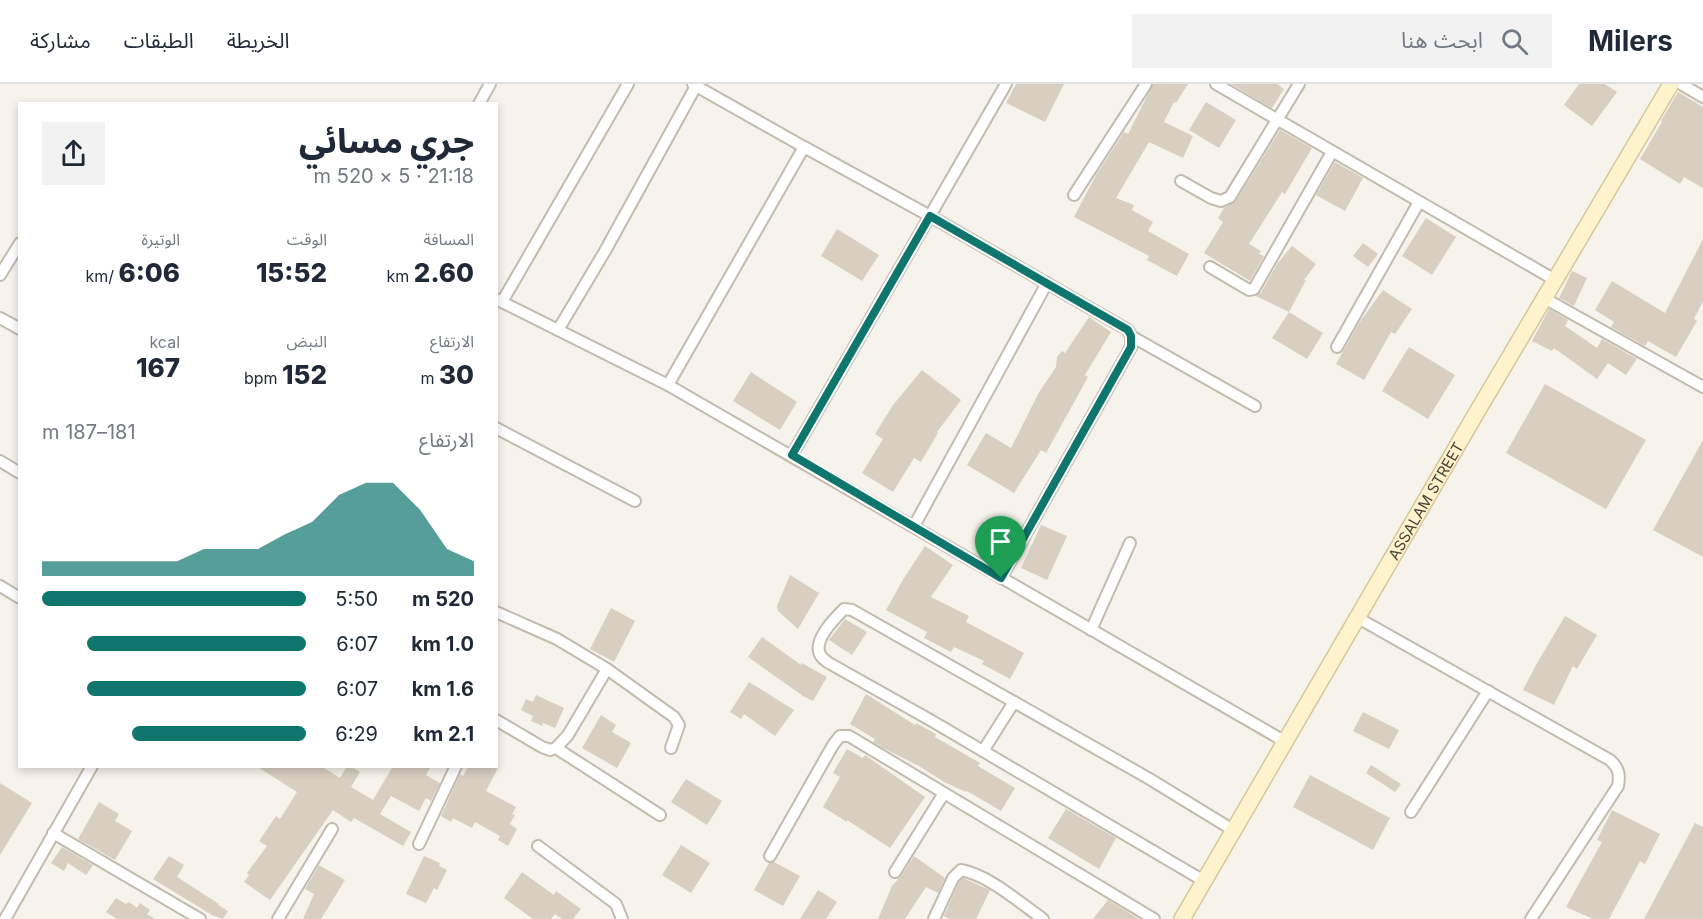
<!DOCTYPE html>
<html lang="ar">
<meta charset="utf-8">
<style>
body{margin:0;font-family:Inter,"Noto Sans Arabic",sans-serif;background:#f2f2f3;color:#1f2937;direction:rtl;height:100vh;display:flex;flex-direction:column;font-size:22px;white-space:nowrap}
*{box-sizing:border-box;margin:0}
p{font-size:20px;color:#747a83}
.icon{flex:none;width:33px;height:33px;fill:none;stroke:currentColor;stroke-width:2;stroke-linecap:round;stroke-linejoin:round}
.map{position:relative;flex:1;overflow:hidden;direction:ltr}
.side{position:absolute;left:18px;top:18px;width:480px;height:666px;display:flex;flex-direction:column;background:#fff;border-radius:0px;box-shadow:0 3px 9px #0003;direction:rtl}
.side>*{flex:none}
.pin{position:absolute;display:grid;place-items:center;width:51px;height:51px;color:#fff;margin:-62px -26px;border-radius:50% 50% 50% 0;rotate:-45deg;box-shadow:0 0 6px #0007}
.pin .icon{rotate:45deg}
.round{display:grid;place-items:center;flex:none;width:63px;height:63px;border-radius:0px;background:#f2f2f3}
.overview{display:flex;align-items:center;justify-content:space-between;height:102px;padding:0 24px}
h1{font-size:33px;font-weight:800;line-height:45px}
.stats{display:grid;grid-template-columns:repeat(3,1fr);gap:9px;height:102px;padding:6px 24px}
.stats div{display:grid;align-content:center}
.stats b{font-size:26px;font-weight:800}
.stats small{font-size:16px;font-weight:400}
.stats p{font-size:16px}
.chart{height:168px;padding:12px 24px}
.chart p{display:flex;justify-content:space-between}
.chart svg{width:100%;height:108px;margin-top:6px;fill:#0f766e;opacity:.7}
ul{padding:0 24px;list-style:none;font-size:20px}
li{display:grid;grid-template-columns:96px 72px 1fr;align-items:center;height:45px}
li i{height:15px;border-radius:8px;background:#0f766e}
header{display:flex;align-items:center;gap:36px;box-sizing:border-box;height:84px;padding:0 30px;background:#fff;border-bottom:2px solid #e0e1e3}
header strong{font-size:28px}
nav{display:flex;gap:33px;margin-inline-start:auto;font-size:21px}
.search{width:420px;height:54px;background:#f2f2f3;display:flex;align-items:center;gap:15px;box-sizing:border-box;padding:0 21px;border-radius:0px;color:#747a83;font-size:22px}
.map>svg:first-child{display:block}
.building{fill:#d8cfc1}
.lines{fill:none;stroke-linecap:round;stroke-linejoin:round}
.street-casing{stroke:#c2bbae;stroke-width:14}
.secondary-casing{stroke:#d6c79b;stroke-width:18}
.street{stroke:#fff;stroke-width:10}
.secondary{stroke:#fff3cd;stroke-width:15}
.route-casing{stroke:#fff;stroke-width:12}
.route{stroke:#0f766e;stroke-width:8}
.labels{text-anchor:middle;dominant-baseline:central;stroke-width:6;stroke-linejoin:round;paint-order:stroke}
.street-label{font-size:15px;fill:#4b4439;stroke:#fff}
</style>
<header>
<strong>Milers</strong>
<div class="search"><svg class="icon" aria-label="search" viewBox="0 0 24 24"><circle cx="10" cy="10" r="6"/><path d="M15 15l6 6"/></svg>ابحث هنا</div>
<nav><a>الخريطة</a><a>الطبقات</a><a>مشاركة</a></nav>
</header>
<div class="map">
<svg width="1703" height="835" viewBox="0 0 1703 835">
<rect width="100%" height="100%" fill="#f6f3ec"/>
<g class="building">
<path d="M1016 0H1064L1045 38 1006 19Z"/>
<path d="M1153 0H1188L1176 19 1174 18 1164 38 1193 52 1183 74 1149 58 1116 114 1134 121 1132 126 1153 138 1148 147 1189 170 1177 192 1147 176 1149 172 1074 133 1096 91 1124 48 1128 50Z"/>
<path d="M1231 0H1277L1284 5 1272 24Z"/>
<path d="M1579 0H1605L1617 8 1592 42 1564 21Z"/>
<path d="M1678 8 1703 23V104L1684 93 1680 100 1640 75 1662 38 1661 37Z"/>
<path d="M1206 18 1236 36 1219 64 1189 46Z"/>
<path d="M1280 46 1312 64 1285 110 1282 108 1249 160 1261 167 1259 170 1264 172 1250 197 1204 169 1223 138 1218 134 1224 124 1236 117Z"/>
<path d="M1335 78 1363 94 1345 127 1316 111Z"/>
<path d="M1426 134 1456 153 1432 191 1402 172Z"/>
<path d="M837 145 879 171 862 197 821 172Z"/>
<path d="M1703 155V217L1694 235 1697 237 1676 273 1648 257 1645 262 1611 243 1614 238 1595 226 1612 197 1665 229Z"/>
<path d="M1363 159 1378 170 1368 183 1353 172Z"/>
<path d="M1292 162 1316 180 1304 196H1306L1289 228 1323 249 1307 275 1272 254 1289 228 1256 212 1261 209 1277 180Z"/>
<path d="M1572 187 1587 194 1574 222 1559 214Z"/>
<path d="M1383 206 1412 225 1395 250 1391 248 1364 296 1336 280 1359 239Z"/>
<path d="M1549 225 1568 236 1565 242 1597 264 1602 255 1637 275 1626 291 1608 279 1597 295 1554 264 1552 267 1532 257Z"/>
<path d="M1089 233 1111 248 1085 291 1088 293 1046 369 1041 366 1014 409 967 381 986 349 1011 364 1038 310 1056 283 1057 273 1062 267 1065 269Z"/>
<path d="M1409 263 1455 291 1428 335 1382 307Z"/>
<path d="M922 286 961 316 937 348 938 349 921 378 914 374 893 408 862 389 883 355 875 350 893 321Z"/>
<path d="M751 288 797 318 780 346 733 317Z"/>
<path d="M1545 300 1646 356 1606 425 1506 369Z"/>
<path d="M1703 356V473L1653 446Z"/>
<path d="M1041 441 1067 452 1047 496 1021 484Z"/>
<path d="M925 462 953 481 931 513 969 532 966 538 1024 569 1010 595 982 580 984 577 954 563 951 568 924 554 927 548 886 526 904 494Z"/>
<path d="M790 491 819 509 798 545 778 527 777 522Z"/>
<path d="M611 524 635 537 614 578 590 565Z"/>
<path d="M1565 532 1597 551 1577 585 1573 582 1554 621 1523 606 1536 581Z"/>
<path d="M845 535 867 548 852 571 829 556Z"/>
<path d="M762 553 801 581 802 579 827 593 813 617 803 612 748 573Z"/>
<path d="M749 598 794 626 775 652 744 630 741 635 730 628Z"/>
<path d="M866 610 915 641 916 639 936 650 935 653 980 679 978 682 1015 704 1001 727 967 707 966 708 944 698 919 682 885 665 873 658 875 655 850 640Z"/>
<path d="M536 611 564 624 555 644 543 639 542 642 531 637 533 632 521 626 526 615 533 618Z"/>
<path d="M1363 628 1399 646 1389 665 1353 647Z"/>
<path d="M601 631 616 641 612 648 631 659 617 684 582 664Z"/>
<path d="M847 665 863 674 865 671 925 713 890 764 847 736V738L823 723 840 693 833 689Z"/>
<path d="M1371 681 1401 700 1395 708 1366 689Z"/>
<path d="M256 682H321L340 694 347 682H351L360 688 351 703 373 716 393 682H431L426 691 440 699 431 717 426 714 419 727 391 712 380 730 411 748 403 762 354 734 351 738 333 726 270 816 244 798 249 791 247 789 267 762 259 757 276 732 280 735 297 708Z"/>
<path d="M468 682H499L486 707 516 723 512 730 515 731 510 740 517 745 508 762 498 756 500 752 475 738 472 744 453 734 451 738 441 732 460 690 463 692Z"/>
<path d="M1310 691 1390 734 1373 766 1293 723Z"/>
<path d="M686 695 722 717 707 741 671 718Z"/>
<path d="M0 699 32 719 0 771Z"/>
<path d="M99 718 119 730 115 737 132 747 115 776 78 755Z"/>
<path d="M1066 725 1116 754 1099 785 1048 754Z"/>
<path d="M1612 726 1660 750 1645 780 1640 777 1609 835H1593L1566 823 1602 758 1597 756Z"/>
<path d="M1695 739 1703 743V835H1644Z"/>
<path d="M681 761 710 779 691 809 662 791Z"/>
<path d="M62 763 93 781 86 791 68 779 64 787 51 779Z"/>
<path d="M169 772 184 781 177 793 219 820 218 821 228 827 223 835 212 831 153 795Z"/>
<path d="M424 772 440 779 439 782 447 786 437 806 434 804 426 819 406 810Z"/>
<path d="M914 772 945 794 938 809 926 803 905 835H878L892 802 901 792Z"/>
<path d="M774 778 800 792 783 822 754 806 769 779Z"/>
<path d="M319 781 345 796 321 835H303L314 810 305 805Z"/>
<path d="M522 788 554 811 556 807 581 825 573 835H562L555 830 551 835H533L504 814Z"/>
<path d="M963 794 990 806 976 835H950L944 832 959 798Z"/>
<path d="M818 806 837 818 826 835H800Z"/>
<path d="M116 814 126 820 129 818 137 824 140 819 150 826 147 830 155 835H117L106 828Z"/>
<path d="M1108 816 1139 835H1093Z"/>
</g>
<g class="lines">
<defs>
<g id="street">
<path d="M1216 0 1555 196"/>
<path d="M1681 0 1703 13"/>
<path d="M696 2 804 63"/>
<path d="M479 20 490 0"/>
<path d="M1181 97 1211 114 1221 117 1230 113 1299 0"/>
<path d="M1074 111 1146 0"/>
<path d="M1210 183 1249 206 1254 205 1332 68"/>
<path d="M0 191 20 159"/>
<path d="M1544 214 1703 303"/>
<path d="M496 215 668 301 1284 657"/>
<path d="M502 218 628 0"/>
<path d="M0 234 20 245"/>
<path d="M558 246 605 167 696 2 693 0"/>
<path d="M1131 252 1255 322"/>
<path d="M1337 263 1419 118"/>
<path d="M668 301 804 63 930 132 1128 246 1131 252V263L1001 494"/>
<path d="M496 344 635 417"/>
<path d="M792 371 1006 0"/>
<path d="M0 377 20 389"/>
<path d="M914 442 1047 199"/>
<path d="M0 502 20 514"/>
<path d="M496 528 557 555 607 585 568 651 556 664"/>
<path d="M1358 534 1610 676C1619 684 1620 691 1618 702L1531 835"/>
<path d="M1091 546 1130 459"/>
<path d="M607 585 674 633 679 641 671 664"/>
<path d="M496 636 542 663 550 666 556 664 660 731"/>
<path d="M983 667 1014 618"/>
<path d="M1411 728 1488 607"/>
<path d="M53 749 200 835"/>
<path d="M419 760 456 682"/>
<path d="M538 762 616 820 622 835"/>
<path d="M770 772 833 661 840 652H849L1154 835"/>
<path d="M895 788 944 709"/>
<path d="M1204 797 932 637 829 579C826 577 823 575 821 572 811 558 835 534 844 525L852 526 1148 694 1233 746"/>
<path d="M5 835 92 682"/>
<path d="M278 835 332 745"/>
<path d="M934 835 953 794 961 786C989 791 1020 819 1043 835"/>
</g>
<g id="secondary">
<path id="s1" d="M1182 835 1474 333 1671 0"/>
</g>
</defs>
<use href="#street" class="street-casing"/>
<use href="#secondary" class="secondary-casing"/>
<use href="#street" class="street"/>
<use href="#secondary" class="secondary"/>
</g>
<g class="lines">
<defs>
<path id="route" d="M930 132 1128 246 1131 252V263L1001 494 792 371Z"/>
</defs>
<use href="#route" class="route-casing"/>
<use href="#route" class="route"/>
</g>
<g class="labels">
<g class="street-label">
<text stroke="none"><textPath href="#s1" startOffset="484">ASSALAM STREET</textPath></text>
</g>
</g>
</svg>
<div class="pin" style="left:1001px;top:494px;background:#1e9e55"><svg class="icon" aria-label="arrive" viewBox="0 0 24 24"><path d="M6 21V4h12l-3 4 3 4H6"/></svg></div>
<section class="side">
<div class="overview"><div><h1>جري مسائي</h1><p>21:18 · 5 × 520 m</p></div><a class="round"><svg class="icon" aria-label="share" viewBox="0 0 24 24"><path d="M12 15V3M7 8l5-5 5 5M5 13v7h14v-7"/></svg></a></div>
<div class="stats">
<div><p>المسافة</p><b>2.60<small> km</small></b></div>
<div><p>الوقت</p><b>15:52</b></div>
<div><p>الوتيرة</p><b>6:06<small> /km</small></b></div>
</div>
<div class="stats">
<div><p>الارتفاع</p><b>30<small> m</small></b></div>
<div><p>النبض</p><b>152<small> bpm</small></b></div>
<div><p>kcal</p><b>167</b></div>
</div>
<div class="chart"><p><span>الارتفاع</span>181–187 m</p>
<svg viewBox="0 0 160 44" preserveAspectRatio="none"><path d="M0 44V38L10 38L20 38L30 38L40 38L50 38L60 33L70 33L80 33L90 27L100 22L110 11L120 6L130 6L140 17L150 33L160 38V44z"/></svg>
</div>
<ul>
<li><b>520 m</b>5:50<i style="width:100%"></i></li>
<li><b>1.0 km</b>6:07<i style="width:83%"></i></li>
<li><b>1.6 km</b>6:07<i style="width:83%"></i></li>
<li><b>2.1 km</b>6:29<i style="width:66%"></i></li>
</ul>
</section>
</div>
